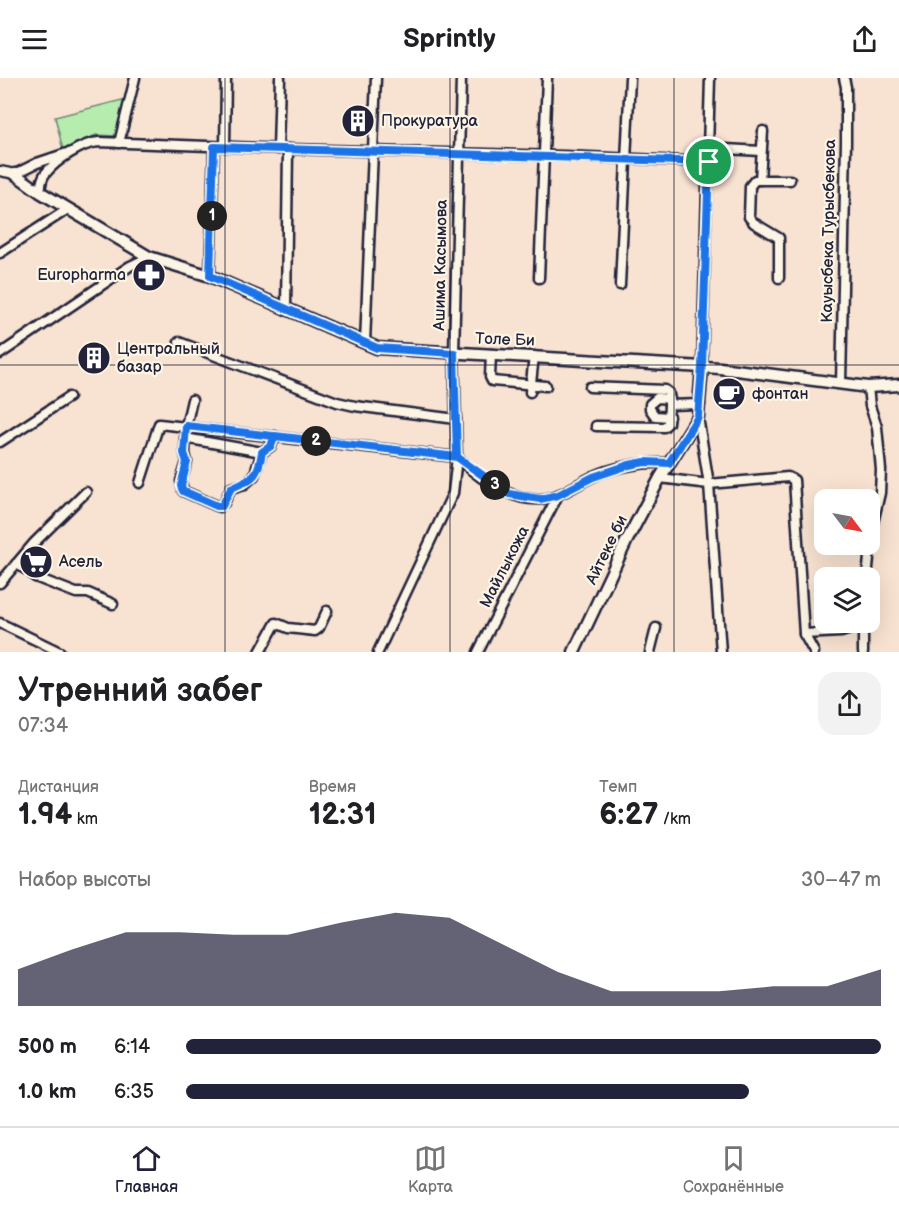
<!DOCTYPE html>
<html lang="ru">
<meta charset="utf-8">
<style>
body{margin:0;font-family:"Balsamiq Sans",sans-serif;background:#f2f2f2;color:#202124;height:100vh;display:flex;flex-direction:column;font-size:22px;white-space:nowrap}
*{box-sizing:border-box;margin:0}
p{font-size:20px;color:#757577}
.icon{flex:none;width:33px;height:33px;fill:none;stroke:currentColor;stroke-width:2;stroke-linecap:round;stroke-linejoin:round}
.map{position:relative;height:574px;overflow:hidden}
.panel{display:flex;flex-direction:column;background:#fff;flex:1}
.panel>*{flex:none}
.needle{width:39px;rotate:122deg}
.controls{position:absolute;left:814px;top:411px;display:grid;gap:12px}
.controls a{display:grid;place-items:center;width:66px;height:66px;border-radius:12px;background:#fff;box-shadow:0 6px 24px #0002;font-size:30px}
.pin{position:absolute;display:grid;place-items:center;width:51px;height:51px;color:#fff;margin:-26px;border:3px solid #fff;border-radius:50%;box-shadow:0 2px 6px #0007}
.km{position:absolute;width:30px;height:30px;margin:-15px;border-radius:50%;background:#222;color:#fff;font-size:16px;line-height:30px;text-align:center}
.round{display:grid;place-items:center;flex:none;width:63px;height:63px;border-radius:18px;background:#f2f2f2}
.head{display:flex;align-items:center;justify-content:space-between;height:102px;padding:0 18px}
h1{font-size:33px;font-weight:700;line-height:45px}
.figures{display:grid;grid-template-columns:repeat(3,1fr);gap:9px;height:102px;padding:6px 18px}
.figures div{display:grid;align-content:center}
.figures b{font-size:30px;font-weight:700}
.figures small{font-size:16px;font-weight:400}
.figures p{font-size:16px}
.chart{height:168px;padding:12px 18px}
.chart p{display:flex;justify-content:space-between}
.chart svg{width:100%;height:108px;margin-top:6px;fill:#22223b;opacity:.7}
ul{padding:0 18px;list-style:none;font-size:20px}
li{display:grid;grid-template-columns:96px 72px 1fr;align-items:center;height:45px}
li i{height:15px;border-radius:8px;background:#22223b}
header{display:flex;justify-content:space-between;align-items:center;height:78px;padding:0 18px;background:#fff;font-size:27px;font-weight:700}
.menu{display:flex;justify-content:space-around;align-items:center;height:84px;border-top:2px solid #e0e0e0;background:#fff;font-size:16px;color:#757577}
.menu a{display:grid;justify-items:center;gap:3px}
.menu .active{color:#22223b}
.map>svg:first-child{display:block}
.green{fill:#b6ecae;stroke:#6c8774;stroke-width:1.5}
.lines{fill:none;stroke-linecap:round;stroke-linejoin:round}
.minor-casing{stroke:#22223b;stroke-width:13}
.tertiary-casing{stroke:#22223b;stroke-width:15}
.minor{stroke:#fcf5e5;stroke-width:8}
.tertiary{stroke:#fcf5e5;stroke-width:10}
.route-casing{stroke:#fff;stroke-width:12}
.route{stroke:#1a73e8;stroke-width:8}
.grid{fill:none;stroke:#22223b;stroke-width:1.5;stroke-opacity:0.55}
.labels{text-anchor:middle;dominant-baseline:central;stroke-width:4.5;stroke-linejoin:round;paint-order:stroke}
.poi-label{font-size:16px;fill:#22223b;stroke:#fcf5e5;text-anchor:start}
.street-label{font-size:16px;fill:#22223b;stroke:#fcf5e5}
</style>
<header><svg class="icon" aria-label="menu" viewBox="0 0 24 24"><path d="M4 6h16M4 12h16M4 18h16"/></svg>Sprintly<svg class="icon" aria-label="share" viewBox="0 0 24 24"><path d="M12 15V3M7 8l5-5 5 5M5 13v7h14v-7"/></svg></header>
<div class="map">
<svg width="899" height="574" viewBox="0 0 899 574">
<rect width="100%" height="100%" fill="#f8e2d1"/>
<filter id="ink" filterUnits="userSpaceOnUse"><feTurbulence type="fractalNoise" baseFrequency=".0167" numOctaves="2"/><feDisplacementMap in="SourceGraphic" scale="12" xChannelSelector="R" yChannelSelector="G"/><feConvolveMatrix kernelMatrix="1 2 1 2 8 2 1 2 1" color-interpolation-filters="sRGB"/></filter>
<g filter="url(#ink)">
<path class="green" d="M126 21 116 58 96 57 63 72 55 39Z"/>
<g class="lines">
<defs>
<g id="minor">
<path d="M119 65 135 0"/>
<path d="M225 69 226 0"/>
<path d="M708 70 761 73"/>
<path d="M278 71 280 0"/>
<path d="M0 93 15 96 37 85 67 75"/>
<path d="M760 102 763 53"/>
<path d="M40 114C41 108 41 101 45 96 56 82 82 65 99 64L288 71 565 78 709 84"/>
<path d="M0 175 68 131"/>
<path d="M210 198 214 69"/>
<path d="M539 200 547 0"/>
<path d="M779 200V160L754 145 749 139 750 108 755 102H790"/>
<path d="M620 207 630 0"/>
<path d="M286 232 288 71"/>
<path d="M179 264 337 324 355 328 456 341"/>
<path d="M365 265 376 0"/>
<path d="M0 276 130 188 149 179"/>
<path d="M491 276 490 299 492 303 546 308"/>
<path d="M702 289 710 0"/>
<path d="M841 306 846 64V9L844 0"/>
<path d="M590 309 665 312 669 315V327"/>
<path d="M530 314 534 278"/>
<path d="M192 322 186 348 185 375 187 384 181 403 183 413 217 428 219 429 224 425 231 410 245 406 254 398 262 374 271 368 275 358"/>
<path d="M669 339 655 338 650 331V326L657 320 670 321"/>
<path d="M698 339 709 406 721 574"/>
<path d="M596 348 664 349 668 345 669 327 700 326"/>
<path d="M185 360 262 374"/>
<path d="M0 364 69 319"/>
<path d="M457 379C478 399 510 424 542 421 560 419 576 407 592 399 617 388 641 384 669 385"/>
<path d="M660 400 709 406 788 399 794 402 804 556 814 574"/>
<path d="M140 405 159 346 457 379"/>
<path d="M16 486 29 493 35 499 76 515H88L113 526"/>
<path d="M867 500 872 449 880 415 881 392 877 349 870 328 868 309"/>
<path d="M0 505 34 465 86 414"/>
<path d="M0 545 60 574"/>
<path d="M804 556 841 554 863 547"/>
<path d="M260 574 276 545 288 550 315 553 319 550 327 533"/>
<path d="M378 574 453 415 457 379 454 275 461 0"/>
<path d="M478 574 558 417"/>
<path d="M650 574 656 550"/>
<path d="M863 574V544"/>
</g>
<g id="tertiary">
<path d="M15 96 40 114 149 179 210 198 377 270 720 290 868 309 899 307"/>
<path d="M574 574 626 464 660 400 698 339 702 289"/>
</g>
</defs>
<use href="#minor" class="minor-casing"/>
<use href="#tertiary" class="tertiary-casing"/>
<use href="#minor" class="minor"/>
<use href="#tertiary" class="tertiary"/>
</g>
</g>
<g class="lines" filter="url(#ink)">
<defs>
<path id="route" d="M709 84C544 78 379 74 214 69L210 198 377 270 454 275 457 379 186 348 184 375 187 384 181 408 183 413 217 428H222L231 410C252 401 258 400 262 374L271 368 275 358 457 379 509 416 540 421 558 417 593 399 629 387 645 384 669 385 698 339 702 289 709 84"/>
</defs>
<use href="#route" class="route-casing"/>
<use href="#route" class="route"/>
</g>
<path class="grid" d="M225 0V574M450 0V574M674 0V574M0 287H899"/>
<defs>
<symbol id="building-disc" viewBox="-11 -11 22 22"><circle r="9.5" fill="#22223b" stroke="#fcf5e5"/><path d="M-4-6H4V6H1V3H-1V6H-4ZM-2.5-4.3h1.7v1.8h-1.7ZM.8-4.3h1.7v1.8H.8ZM-2.5-1h1.7V.8h-1.7ZM.8-1h1.7V.8H.8Z" fill="#fff"/></symbol>
<symbol id="pharmacy-disc" viewBox="-11 -11 22 22"><circle r="9.5" fill="#22223b" stroke="#fcf5e5"/><path d="M-2-6h4v4h4v4h-4v4h-4v-4h-4v-4h4Z" fill="#fff"/></symbol>
<symbol id="cafe-disc" viewBox="-11 -11 22 22"><circle r="9.5" fill="#22223b" stroke="#fcf5e5"/><path d="M-5.5-4.5H6V0H3Q3 3.5 0 3.5H-2.5Q-5.5 3.5-5.5 0ZM3-3.2v2h1.7v-2ZM-6 4.5H4V6H-6Z" fill="#fff"/></symbol>
<symbol id="supermarket-disc" viewBox="-11 -11 22 22"><circle r="9.5" fill="#22223b" stroke="#fcf5e5"/><path d="M-6-5.5h2.5l.6 2H6L4.5 2H-2.5L-4.4-4H-6ZM-1.5 3.2a1.3 1.3 0 1 0 .1 0ZM3 3.2a1.3 1.3 0 1 0 .1 0Z" fill="#fff"/></symbol>
</defs>
<g fill-rule="evenodd">
<use href="#building-disc" x="339" y="24" width="38" height="38"/>
<use href="#pharmacy-disc" x="130" y="178" width="38" height="38"/>
<use href="#building-disc" x="75" y="261" width="38" height="38"/>
<use href="#cafe-disc" x="710" y="297" width="38" height="38"/>
<use href="#supermarket-disc" x="17" y="465" width="38" height="38"/>
</g>
<g class="labels">
<g class="poi-label">
<text x="381" y="43">Прокуратура</text>
<text x="126" y="197" text-anchor="end">Europharma</text>
<text x="117" y="271">Центральный<tspan x="117" dy="18">базар</tspan></text>
<text x="752" y="316">фонтан</text>
<text x="59" y="484">Асель</text>
</g>
<g class="street-label">
<text transform="translate(829 153) rotate(-89)">Кауысбека Турысбекова</text>
<text transform="translate(441 187) rotate(-89)">Ашима Касымова</text>
<text transform="translate(505 262) rotate(2)">Толе Би</text>
<text transform="translate(607 472) rotate(-64)">Айтеке би</text>
<text transform="translate(505 489) rotate(-63)">Майлыкожа</text>
</g>
</g>
</svg>
<div class="controls">
<a><svg class="needle" viewBox="-14 -14 28 28"><path d="M0-13l5 13h-10z" fill="#e53935"/><path d="M0 13l5-13h-10z" fill="#757577"/></svg></a>
<a><svg class="icon" aria-label="layers" viewBox="0 0 24 24"><path d="M12 4l9 5-9 5-9-5zM3 14l9 5 9-5"/></svg></a>
</div>
<div class="pin" style="left:709px;top:84px;background:#1e9e55"><svg class="icon" aria-label="arrive" viewBox="0 0 24 24"><path d="M6 21V4h12l-3 4 3 4H6"/></svg></div>
<b class="km" style="left:212px;top:138px">1</b>
<b class="km" style="left:316px;top:363px">2</b>
<b class="km" style="left:495px;top:407px">3</b>
</div>
<section class="panel">
<div class="head"><div><h1>Утренний забег</h1><p>07:34</p></div><a class="round"><svg class="icon" aria-label="share" viewBox="0 0 24 24"><path d="M12 15V3M7 8l5-5 5 5M5 13v7h14v-7"/></svg></a></div>
<div class="figures">
<div><p>Дистанция</p><b>1.94<small> km</small></b></div>
<div><p>Время</p><b>12:31</b></div>
<div><p>Темп</p><b>6:27<small> /km</small></b></div>
</div>
<div class="chart"><p><span>Набор высоты</span>30–47 m</p>
<svg viewBox="0 0 160 44" preserveAspectRatio="none"><path d="M0 44V29L10 21L20 14L30 14L40 15L50 15L60 10L70 6L80 8L90 19L100 30L110 38L120 38L130 38L140 36L150 36L160 29V44z"/></svg>
</div>
<ul>
<li><b>500 m</b>6:14<i style="width:100%"></i></li>
<li><b>1.0 km</b>6:35<i style="width:81%"></i></li>
</ul>
</section>
<nav class="menu">
<a class="active"><svg class="icon" aria-label="home" viewBox="0 0 24 24"><path d="M3 11l9-7 9 7M6 9v11h12V9"/></svg>Главная</a>
<a><svg class="icon" aria-label="map" viewBox="0 0 24 24"><path d="M3 6l6-2 6 2 6-2v14l-6 2-6-2-6 2zM9 4v14M15 6v14"/></svg>Карта</a>
<a><svg class="icon" aria-label="saved" viewBox="0 0 24 24"><path d="M7 4h10v16l-5-4-5 4z"/></svg>Сохранённые</a>
</nav>
